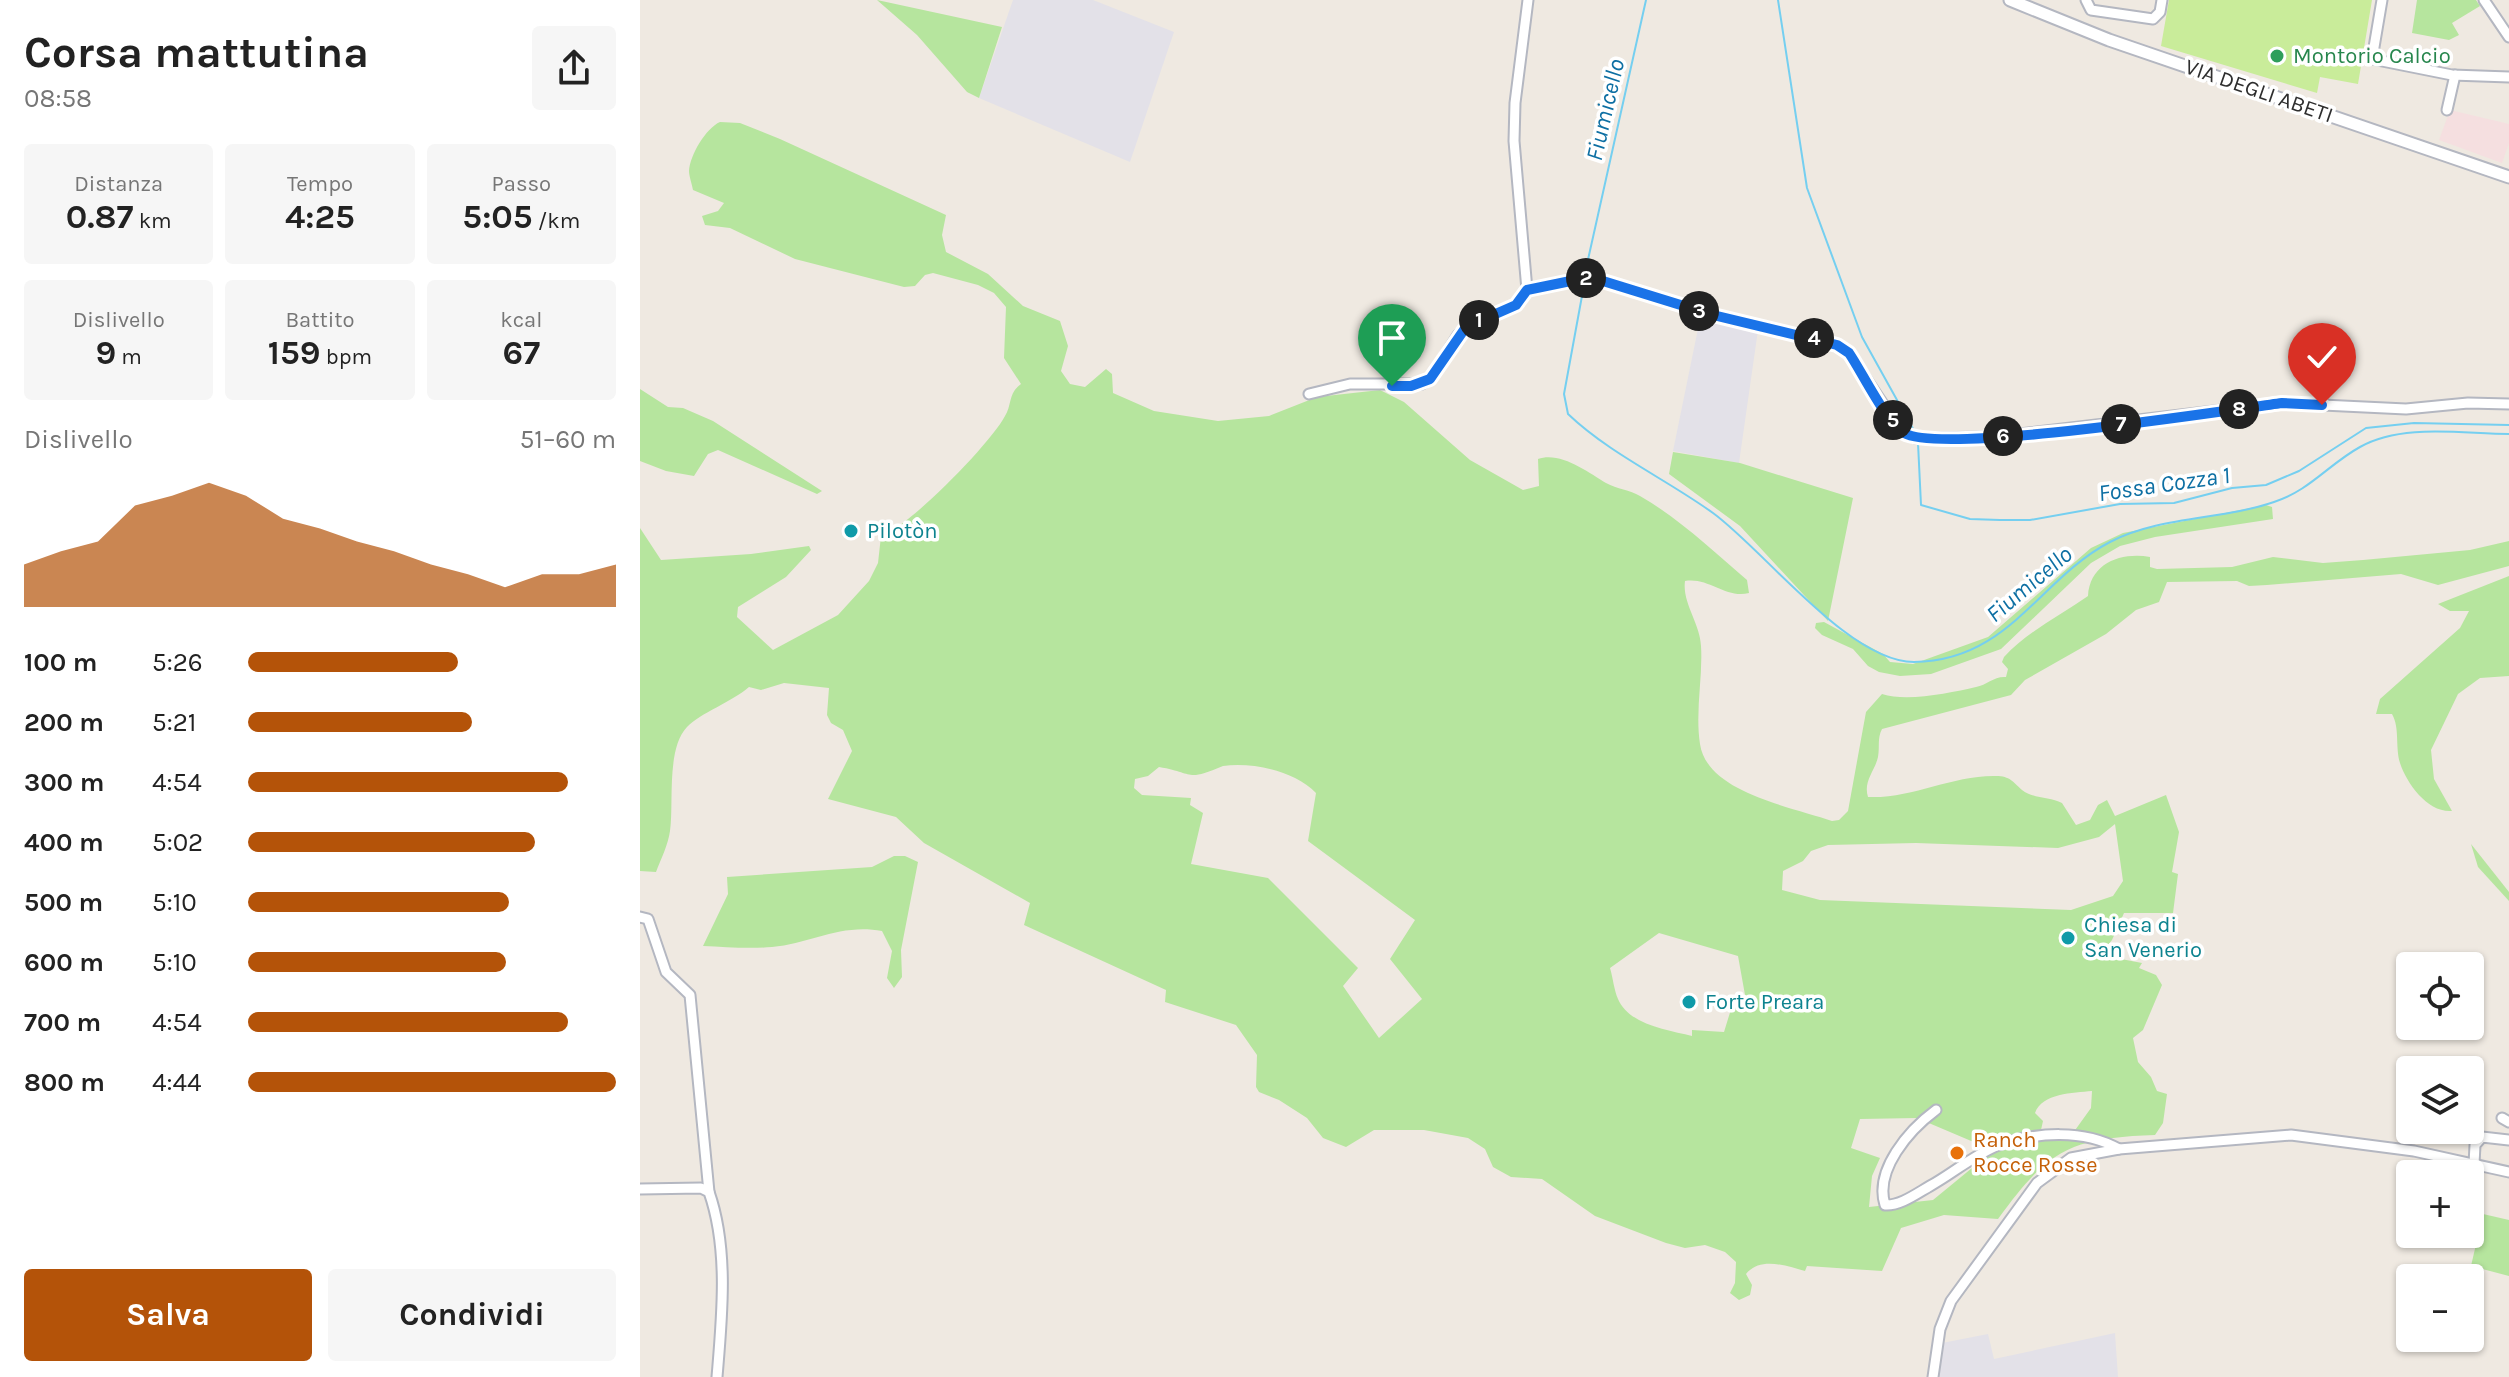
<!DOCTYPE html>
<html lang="it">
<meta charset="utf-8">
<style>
body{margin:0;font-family:Karla,sans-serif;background:#f6f6f6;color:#222;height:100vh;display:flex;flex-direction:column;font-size:30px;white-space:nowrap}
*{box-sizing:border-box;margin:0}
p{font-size:26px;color:#767676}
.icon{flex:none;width:44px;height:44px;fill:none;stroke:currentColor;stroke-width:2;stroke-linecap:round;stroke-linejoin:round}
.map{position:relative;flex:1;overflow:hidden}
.side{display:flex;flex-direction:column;background:#fff;width:640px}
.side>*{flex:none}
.fabs{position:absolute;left:1756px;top:952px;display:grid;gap:16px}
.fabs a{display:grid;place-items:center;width:88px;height:88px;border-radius:8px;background:#fff;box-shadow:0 2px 6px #0004;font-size:40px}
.pin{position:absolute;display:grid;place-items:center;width:68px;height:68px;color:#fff;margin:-82px -34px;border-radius:50% 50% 50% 0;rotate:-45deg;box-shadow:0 0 8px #0007}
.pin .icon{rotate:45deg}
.km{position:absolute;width:40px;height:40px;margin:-20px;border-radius:50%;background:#222;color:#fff;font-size:22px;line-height:40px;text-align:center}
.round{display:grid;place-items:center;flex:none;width:84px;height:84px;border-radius:8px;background:#f6f6f6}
.overview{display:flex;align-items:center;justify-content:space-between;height:136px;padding:0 24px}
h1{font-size:44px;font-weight:700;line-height:60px}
.figures{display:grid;grid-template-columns:repeat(3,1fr);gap:12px;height:136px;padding:8px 24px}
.figures div{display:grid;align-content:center;border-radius:8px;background:#f6f6f6;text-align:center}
.figures b{font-size:34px;font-weight:700}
.figures small{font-size:22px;font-weight:400}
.figures p{font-size:22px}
.chart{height:224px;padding:16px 24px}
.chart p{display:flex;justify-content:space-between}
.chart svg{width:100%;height:144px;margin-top:8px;fill:#b45309;opacity:.7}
.primary-button{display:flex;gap:16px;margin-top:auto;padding:16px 24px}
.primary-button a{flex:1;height:92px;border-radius:8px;background:#b45309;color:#fff;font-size:32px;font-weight:700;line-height:92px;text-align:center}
.primary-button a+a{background:#f6f6f6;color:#222}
ul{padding:0 24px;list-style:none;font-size:26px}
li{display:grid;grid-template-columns:128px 96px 1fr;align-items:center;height:60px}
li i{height:20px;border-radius:10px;background:#b45309}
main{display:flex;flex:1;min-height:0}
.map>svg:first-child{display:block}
.industrial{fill:#e3e1e8}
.medical{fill:#f5dfe0}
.green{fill:#b6e59e;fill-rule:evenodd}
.pitch{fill:#c9ec9a}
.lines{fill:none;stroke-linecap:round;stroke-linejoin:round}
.stream{stroke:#75cff0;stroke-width:2}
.minor-casing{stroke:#b4b7c1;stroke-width:13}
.tertiary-casing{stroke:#b4b7c1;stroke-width:15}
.minor{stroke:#fff;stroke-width:9}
.tertiary{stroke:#fff;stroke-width:11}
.route-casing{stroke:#fff;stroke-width:16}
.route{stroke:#1a73e8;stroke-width:10}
.leisure-dot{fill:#2e9e5b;stroke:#fff;stroke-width:3}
.culture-dot{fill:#0f9aa8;stroke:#fff;stroke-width:3}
.food-dot{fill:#e8710a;stroke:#fff;stroke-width:3}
.labels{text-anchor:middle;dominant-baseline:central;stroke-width:7;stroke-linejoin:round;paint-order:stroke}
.leisure-label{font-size:22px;fill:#27864d;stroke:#fff;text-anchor:start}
.street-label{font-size:22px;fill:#2e2e2e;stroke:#fff}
.culture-label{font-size:22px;fill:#0d838f;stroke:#fff;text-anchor:start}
.food-label{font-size:22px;fill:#c56008;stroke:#fff;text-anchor:start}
.water-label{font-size:24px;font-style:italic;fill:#0d6fa3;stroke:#fff}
</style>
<main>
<section class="side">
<div class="overview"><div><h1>Corsa mattutina</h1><p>08:58</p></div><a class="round"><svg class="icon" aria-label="share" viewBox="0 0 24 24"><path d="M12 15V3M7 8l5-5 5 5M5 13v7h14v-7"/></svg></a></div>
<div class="figures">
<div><p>Distanza</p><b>0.87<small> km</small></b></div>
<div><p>Tempo</p><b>4:25</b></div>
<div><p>Passo</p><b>5:05<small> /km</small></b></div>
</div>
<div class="figures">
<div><p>Dislivello</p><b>9<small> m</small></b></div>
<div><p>Battito</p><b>159<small> bpm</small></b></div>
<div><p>kcal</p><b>67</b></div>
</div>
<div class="chart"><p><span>Dislivello</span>51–60 m</p>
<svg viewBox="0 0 160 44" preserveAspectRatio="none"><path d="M0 44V31L10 27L20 24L30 13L40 10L50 6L60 10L70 17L80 20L90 24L100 27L110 31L120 34L130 38L140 34L150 34L160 31V44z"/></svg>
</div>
<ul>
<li><b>100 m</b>5:26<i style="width:57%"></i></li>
<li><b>200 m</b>5:21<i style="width:61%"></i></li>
<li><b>300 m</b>4:54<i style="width:87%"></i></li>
<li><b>400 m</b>5:02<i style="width:78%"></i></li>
<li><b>500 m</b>5:10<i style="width:71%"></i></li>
<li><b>600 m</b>5:10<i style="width:70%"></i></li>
<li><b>700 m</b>4:54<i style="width:87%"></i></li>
<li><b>800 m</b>4:44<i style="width:100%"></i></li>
</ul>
<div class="primary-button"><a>Salva</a><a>Condividi</a></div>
</section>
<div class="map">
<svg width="1869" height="1377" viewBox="0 0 1869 1377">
<rect width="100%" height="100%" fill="#efe9e1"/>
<g class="industrial">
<path d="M373 0H453L534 32 490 162 339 98Z"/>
<path d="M1061 314 1118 330 1099 463 1033 451Z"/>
<path d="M1475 1333 1478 1377H1297L1302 1343 1348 1334 1354 1359Z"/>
</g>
<path class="medical" d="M1810 110 1869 124V143L1862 163 1799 140Z"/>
<g class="green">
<path d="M237 0 362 27 339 98 327 92 277 35Z"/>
<path d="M1777 0H1836L1840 6 1812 23 1819 35 1809 40 1772 33Z"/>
<path d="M80 122 100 123 140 139 306 215 302 235 306 252 348 274 383 306 420 321 428 346 421 371 430 384 445 387 466 369 472 374 473 393 514 411 578 421 629 416 677 397 740 390 764 402 830 460 883 490 899 486 898 459C920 451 948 472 966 483 977 489 990 490 1000 496 1040 519 1073 551 1107 580L1109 593C1086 599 1069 577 1045 581 1042 603 1060 623 1061 646 1063 678 1055 711 1060 744 1067 793 1153 807 1192 821L1199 820 1208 811 1226 712 1242 694C1267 702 1310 693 1336 687 1347 685 1354 676 1366 677L1368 669 1362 662 1364 657C1388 631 1420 616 1448 596 1450 563 1481 552 1510 557V567L1517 569 1592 567 1633 557 1683 563 1723 560 1830 550 1869 541V566L1798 585 1761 574 1627 585 1609 586 1597 581 1527 582 1519 602 1496 610 1466 634 1385 680 1371 695 1242 729C1237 739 1240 746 1238 757 1235 771 1223 781 1228 797 1272 799 1312 775 1356 776 1370 776 1373 782 1382 790 1394 799 1410 797 1422 803L1436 825 1450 820 1458 805 1467 800 1475 816 1526 795 1539 832 1532 872 1538 874 1533 913H1484L1472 940 1460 955 1502 963 1499 968 1516 975 1522 985 1503 1030 1493 1038 1498 1062 1511 1077 1517 1091 1527 1094 1523 1123 1515 1135C1429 1138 1408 1150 1358 1219L1304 1215 1261 1228 1242 1271 1167 1266 1165 1271C1147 1266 1120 1256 1106 1274L1112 1285 1110 1295 1099 1300 1090 1293 1095 1283 1096 1262 1085 1252 1065 1245 1045 1248 1026 1243 955 1216 902 1179 871 1177 853 1167 845 1149 828 1138 784 1130H734L706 1147 683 1138 667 1118 639 1100 619 1092 616 1087 617 1055 596 1025 525 1002 526 990 384 925 390 903 284 843 256 817 188 799 212 751 203 730 191 723 187 715 189 688 144 683 121 690 109 687C92 702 60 713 47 727 26 749 34 804 30 831 28 845 21 859 16 872L0 871V528L21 560 111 554 169 546 171 550 146 577 98 607 97 617 133 650 198 615 229 581 238 563 241 536C268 528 351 443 365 416 372 405 368 393 381 384L364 358 366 307 354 293 338 285 293 273 285 275 275 286 264 287 155 259 90 228 65 225 62 216 78 211 84 203 53 190C52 184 49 176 49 171 50 155 66 128 80 122ZM583 766C613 762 655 771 676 793L668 841 775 920 750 959 782 999 739 1038 703 986 718 968 628 878 551 864 563 813 550 805 551 798 502 795 494 788 495 779 508 776 519 767C555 773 545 782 583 766ZM1475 824 1483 881 1473 896 1431 910 1180 900 1142 890 1143 871 1163 861 1171 851 1188 845 1276 843 1418 848 1459 837ZM1019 933 1098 956 1107 1006H1092L1084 1032 1052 1030V1036C1028 1030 989 1025 978 999 974 990 973 978 970 968ZM1452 1091 1451 1108 1433 1133 1401 1130 1403 1121 1395 1113C1402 1093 1433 1093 1452 1091ZM1277 1118 1343 1146 1332 1168 1293 1200 1229 1207 1232 1176 1240 1158 1211 1148 1220 1119Z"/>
<path d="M0 389 28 407 43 408 73 421 182 491 177 494 78 450 68 454 54 476 26 471 0 461Z"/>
<path d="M1033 452 1100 463 1213 498 1188 621 1100 526 1029 474Z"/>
<path d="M1626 505 1632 507 1633 519 1515 537 1480 546 1451 563 1361 649 1291 674 1260 676 1239 672 1228 666 1213 649 1182 635 1175 628 1176 623 1184 622 1243 654 1250 662 1273 664 1348 637 1451 548 1483 533Z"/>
<path d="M1869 576V676L1840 678 1818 694 1791 750 1794 779 1812 811C1788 813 1767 784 1760 763 1755 747 1760 728 1752 714H1736L1740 699 1820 628 1829 611H1810L1798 604Z"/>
<path d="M1831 844 1869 892V901L1838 867Z"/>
<path d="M254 856H265L278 862 261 950 262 977 254 988 247 978 252 951 242 931C202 923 171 943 132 947 109 949 86 947 63 946L88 894 87 877 232 867Z"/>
<path d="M1843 1214 1869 1220V1276L1831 1266Z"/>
</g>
<path class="pitch" d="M1529 0H1732L1718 84 1680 77 1677 93 1521 46Z"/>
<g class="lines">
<g class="stream">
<path d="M1138 0 1167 188 1222 337 1277 436"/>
<path d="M945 273 1006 0"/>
<path d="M944 285 924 394 928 414C970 454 1026 479 1073 513 1124 550 1209 662 1274 662 1369 661 1399 579 1470 542 1520 516 1582 520 1634 502 1669 491 1689 464 1720 447 1762 423 1823 434 1869 434"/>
<path d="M1278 443 1281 505 1330 519 1360 520H1390L1480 504 1534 503 1592 488 1626 485 1659 471 1726 428 1774 423 1869 425"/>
</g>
<defs>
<g id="minor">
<path d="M1446 0 1451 10 1513 19 1520 12 1522 0"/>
<path d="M1742 0 1732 59 1812 75 1869 77"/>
<path d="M1844 0 1869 37"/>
<path d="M1807 110 1815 75"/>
<path d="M887 290 950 277 1073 315 1197 345 1209 353 1261 431 1275 438 1355 437 1642 403 1766 409 1828 403 1869 404"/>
<path d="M669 394 710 384H782L790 379 818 335 830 324 876 305 887 290 874 141 875 103 888 0"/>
<path d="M0 917 8 919 26 972 50 995 69 1192"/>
<path d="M1296 1110C1269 1130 1234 1170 1245 1205 1260 1206 1276 1194 1290 1186 1312 1174 1335 1154 1359 1145 1396 1132 1444 1129 1479 1149"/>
<path d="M1862 1118 1869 1122"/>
<path d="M1834 1164 1835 1145 1842 1137 1869 1140"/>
<path d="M0 1189 61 1188 69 1192C89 1249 82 1317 77 1377"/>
<path d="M1293 1377 1300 1329 1311 1301 1397 1183 1431 1158 1479 1149 1651 1135 1774 1151 1869 1172"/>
</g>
<path id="tertiary" d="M1370 0 1469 40 1869 177"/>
</defs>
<use href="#minor" class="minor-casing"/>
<use href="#tertiary" class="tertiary-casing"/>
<use href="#minor" class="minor"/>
<use href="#tertiary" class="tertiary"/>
</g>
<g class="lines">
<defs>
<path id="route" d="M752 386H771L790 379 826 327 876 305 887 290 950 277 1073 315 1197 345 1209 353C1222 372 1246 422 1264 433 1302 455 1582 411 1642 403L1682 405"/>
</defs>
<use href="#route" class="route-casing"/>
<use href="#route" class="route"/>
</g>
<circle class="leisure-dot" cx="1637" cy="56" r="8"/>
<g class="culture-dot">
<circle cx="211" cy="531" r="8"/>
<circle cx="1428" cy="938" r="8"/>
<circle cx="1049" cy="1002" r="8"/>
</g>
<circle class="food-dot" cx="1317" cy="1153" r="8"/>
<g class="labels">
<g class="leisure-label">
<text x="1653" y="56">Montorio Calcio</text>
</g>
<g class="street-label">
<text transform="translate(1619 91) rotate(19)">VIA DEGLI ABETI</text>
</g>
<g class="culture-label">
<text x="227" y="531">Pilotòn</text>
<text x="1444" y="925">Chiesa di<tspan x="1444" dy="25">San Venerio</tspan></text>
<text x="1065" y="1002">Forte Preara</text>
</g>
<g class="food-label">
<text x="1333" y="1140">Ranch<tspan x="1333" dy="25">Rocce Rosse</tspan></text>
</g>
<g class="water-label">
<text transform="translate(965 110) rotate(-77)">Fiumicello</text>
<text transform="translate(1524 484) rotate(-8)">Fossa Cozza 1</text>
<text transform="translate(1389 584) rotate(-40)">Fiumicello</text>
</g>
</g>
</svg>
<div class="fabs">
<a><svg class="icon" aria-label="locate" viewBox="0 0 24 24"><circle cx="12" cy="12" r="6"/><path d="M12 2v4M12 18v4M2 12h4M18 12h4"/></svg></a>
<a><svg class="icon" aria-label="layers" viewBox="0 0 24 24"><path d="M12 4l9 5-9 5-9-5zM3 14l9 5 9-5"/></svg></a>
<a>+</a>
<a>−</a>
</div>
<div class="pin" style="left:752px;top:386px;background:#1e9e55"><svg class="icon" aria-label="arrive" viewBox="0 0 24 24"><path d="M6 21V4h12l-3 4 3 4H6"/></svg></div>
<div class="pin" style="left:1682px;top:405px;background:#d93025"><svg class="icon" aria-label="check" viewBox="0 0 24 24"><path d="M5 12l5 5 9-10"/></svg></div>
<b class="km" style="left:839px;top:320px">1</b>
<b class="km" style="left:946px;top:278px">2</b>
<b class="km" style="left:1059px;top:311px">3</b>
<b class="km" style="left:1174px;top:338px">4</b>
<b class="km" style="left:1253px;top:420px">5</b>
<b class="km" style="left:1363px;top:436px">6</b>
<b class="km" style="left:1481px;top:424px">7</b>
<b class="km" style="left:1599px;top:409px">8</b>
</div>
</main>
